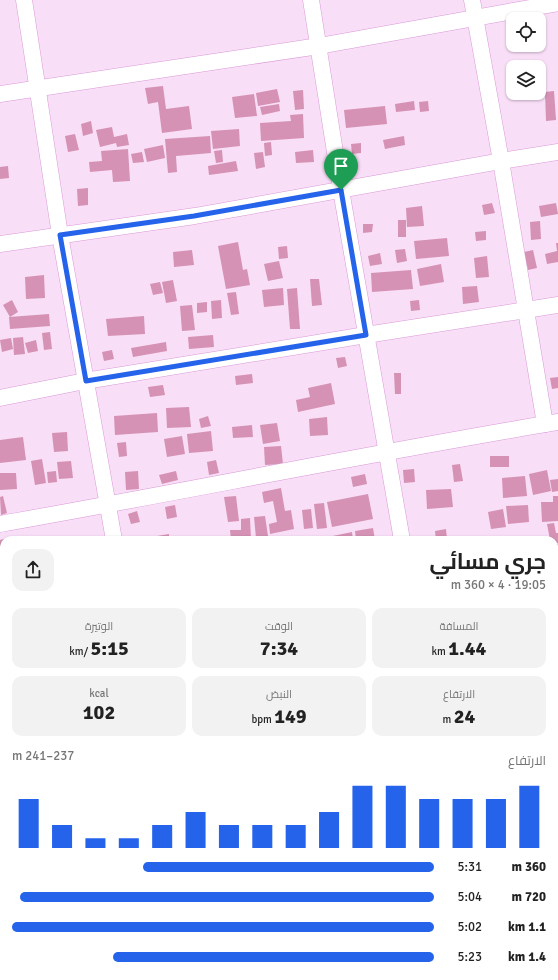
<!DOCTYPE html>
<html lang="ar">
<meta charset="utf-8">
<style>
body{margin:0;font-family:Signika,Cairo,sans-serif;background:#f2f2f2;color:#222;direction:rtl;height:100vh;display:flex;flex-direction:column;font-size:15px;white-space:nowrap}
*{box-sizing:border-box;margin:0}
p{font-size:13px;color:#767676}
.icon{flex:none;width:22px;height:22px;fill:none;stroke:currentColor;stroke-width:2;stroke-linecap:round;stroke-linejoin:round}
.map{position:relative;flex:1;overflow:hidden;direction:ltr}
.drawer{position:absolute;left:0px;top:536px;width:558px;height:444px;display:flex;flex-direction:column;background:#fff;border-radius:12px 12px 0 0;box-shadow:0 1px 3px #0004;direction:rtl}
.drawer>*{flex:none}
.controls{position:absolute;left:506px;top:12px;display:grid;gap:8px}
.controls a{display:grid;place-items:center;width:40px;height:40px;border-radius:8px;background:#fff;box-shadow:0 1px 3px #0004;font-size:20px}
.pin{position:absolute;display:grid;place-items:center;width:34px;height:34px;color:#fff;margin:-41px -17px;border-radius:50% 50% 50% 0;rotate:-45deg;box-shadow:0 0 4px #0007}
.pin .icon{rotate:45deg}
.round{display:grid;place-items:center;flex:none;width:42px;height:42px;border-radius:12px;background:#f2f2f2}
.overview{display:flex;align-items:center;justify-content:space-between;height:68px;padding:0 12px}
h1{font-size:22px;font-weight:700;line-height:30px}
.metrics{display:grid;grid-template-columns:repeat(3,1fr);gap:6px;height:68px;padding:4px 12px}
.metrics div{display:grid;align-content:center;border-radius:10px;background:#f2f2f2;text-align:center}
.metrics b{font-size:20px;font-weight:700}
.metrics small{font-size:11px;font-weight:400}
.metrics p{font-size:11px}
.chart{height:112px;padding:8px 12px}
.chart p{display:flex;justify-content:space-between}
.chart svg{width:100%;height:72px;margin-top:4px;stroke:#2563eb;stroke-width:6}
ul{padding:0 12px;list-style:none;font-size:13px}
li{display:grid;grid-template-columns:64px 48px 1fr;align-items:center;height:30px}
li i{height:10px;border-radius:5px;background:#2563eb}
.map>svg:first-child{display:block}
.building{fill:#d592b5}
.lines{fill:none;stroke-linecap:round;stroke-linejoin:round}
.street-casing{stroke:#d89ad7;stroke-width:17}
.street{stroke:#fff;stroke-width:16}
.route-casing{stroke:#fff;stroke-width:8}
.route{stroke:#2563eb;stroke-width:5}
</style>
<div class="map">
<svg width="558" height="980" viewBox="0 0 558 980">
<rect width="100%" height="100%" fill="#f9def7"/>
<g class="building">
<path d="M163 86 166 109 189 106 192 129 162 133 158 102 148 104 145 88Z"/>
<path d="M277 89 280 102 258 106 256 93Z"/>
<path d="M303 90 304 109 295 110 293 91Z"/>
<path d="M554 91 556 120 546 121 545 92Z"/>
<path d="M254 94 257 116 235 118 232 97Z"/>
<path d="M414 101 415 110 396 112 395 104Z"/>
<path d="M428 101 429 111 420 112 419 102Z"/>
<path d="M279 104 280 111 262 115 260 107Z"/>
<path d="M385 106 387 124 346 128 344 110Z"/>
<path d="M303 114 304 138 261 141 260 123 291 121 290 115Z"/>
<path d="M91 121 93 133 83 136 81 124Z"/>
<path d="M112 127 114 137 127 134 129 145 117 147 116 143 100 147 96 130Z"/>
<path d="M239 129 240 146 213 149 211 131Z"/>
<path d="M75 134 79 150 68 152 65 136Z"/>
<path d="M210 136 211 153 176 156 177 172 168 173 165 139Z"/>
<path d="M404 136 405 145 385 149 383 140Z"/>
<path d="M271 142 272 155 265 156 264 143Z"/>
<path d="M361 143V153L352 154 351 144Z"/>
<path d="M163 145 165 158 147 162 144 149Z"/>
<path d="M128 149 130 181 113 182 112 170 90 172 89 162 102 161 101 151Z"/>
<path d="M222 150 223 162 216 163 214 151Z"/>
<path d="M313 150 314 162 296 163 295 152Z"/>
<path d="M142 152 144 162 133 163 131 154Z"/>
<path d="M263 152 265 167 256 169 254 153Z"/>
<path d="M236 161 238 171 209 175 208 166Z"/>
<path d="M8 166 9 178 0 179V167Z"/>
<path d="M88 188V205L78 206 77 189Z"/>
<path d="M492 203 495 213 484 215 482 205Z"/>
<path d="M556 203 558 214 541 217 539 206Z"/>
<path d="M422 206 424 226 407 227 406 208Z"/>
<rect x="398" y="220" width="8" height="17"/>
<path d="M540 221 541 239 531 240 530 222Z"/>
<path d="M363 224H373L372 232 363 233Z"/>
<path d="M486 231V240L476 241 475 232Z"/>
<path d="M447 238 449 256 416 259 414 241Z"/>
<path d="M238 242 243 270 247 269 250 285 226 289 218 246Z"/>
<path d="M556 243H558V262L547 264 545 254 557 251Z"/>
<path d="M287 246 288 258 279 259 278 247Z"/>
<path d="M405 249 407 261 397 263 395 250Z"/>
<path d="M192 250 194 265 174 267 173 252Z"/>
<path d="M533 250 537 268 528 270 524 252Z"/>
<path d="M380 253 382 264 370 266 368 256Z"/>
<path d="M487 256 489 277 476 278 474 258Z"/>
<path d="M279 261 283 278 268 281 264 264Z"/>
<path d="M441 264 444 282 420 286 417 269Z"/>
<path d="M411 270 413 289 372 292 371 273Z"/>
<path d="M44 275 45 298 26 299 25 277Z"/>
<path d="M310 279H319L322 305 312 306Z"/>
<path d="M173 280 177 301 166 303 162 282Z"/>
<path d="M160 282 163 293 153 295 150 284Z"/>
<path d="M477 286 479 302 463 304 462 287Z"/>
<path d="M283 288 284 305 264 307 262 290Z"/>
<path d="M297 288 300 329H290L287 289Z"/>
<path d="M236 292 239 314 231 315 227 293Z"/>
<path d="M12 300 18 312 10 317 3 305Z"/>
<path d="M221 300 222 318 212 319 211 301Z"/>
<path d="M419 300 420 310 411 311 410 301Z"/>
<path d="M207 302V312L197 313V303Z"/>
<path d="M192 305 195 330 182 331 180 306Z"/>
<path d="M49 314 50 326 10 329 9 317Z"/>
<path d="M144 316 145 334 108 336 106 319Z"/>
<path d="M50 332 52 349 44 350 42 333Z"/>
<path d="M213 335 214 347 189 349 188 337Z"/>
<path d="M23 337 25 354 14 355 13 338Z"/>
<path d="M11 338 13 349 2 352 0 340Z"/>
<path d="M36 340 38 351 28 353 25 343Z"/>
<path d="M166 342 167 351 133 357 131 348Z"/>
<path d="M112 350 114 359 104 361 102 352Z"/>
<path d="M345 357 347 366 338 368 336 358Z"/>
<path d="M394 373H401V394H395Z"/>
<path d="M252 374 253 383 236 385 235 376Z"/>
<path d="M558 377V388L552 389 550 378Z"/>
<path d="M331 383 335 404 298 412 296 400 310 397 308 388Z"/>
<path d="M163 385 165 395 150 397 148 387Z"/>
<path d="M189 407 191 427 167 428 166 408Z"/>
<path d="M157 413 158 432 115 435 114 416Z"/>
<path d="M208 416 211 426 201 428 199 419Z"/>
<path d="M327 417 328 435 310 436 309 419Z"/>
<path d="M277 423 280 441 263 444 260 425Z"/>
<path d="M252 425 253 437 233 438 232 427Z"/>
<path d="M211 431 213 451 189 453 187 434Z"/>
<path d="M67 432 68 451 54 452 52 433Z"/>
<path d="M182 436 185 454 167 457 164 439Z"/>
<path d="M23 437 26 460 0 463V440Z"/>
<path d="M126 442 127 456 119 457 117 443Z"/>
<path d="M281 446 283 464 265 465 264 447Z"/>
<rect x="490" y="456" width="19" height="11"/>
<path d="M42 459 46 483 35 485 31 461Z"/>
<path d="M216 460 219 473 209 475 207 462Z"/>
<path d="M71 461 73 478 59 479 57 462Z"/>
<path d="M460 464 463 481 454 482 452 465Z"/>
<path d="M414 469 415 482 404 483 403 470Z"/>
<path d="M547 470 551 491 533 495 529 474Z"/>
<path d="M56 471 57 482 48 483 47 472Z"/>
<path d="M138 471 139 489 126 490 125 472Z"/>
<path d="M176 471 178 480 162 484 159 475Z"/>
<path d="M0 473H16L17 489 0 490Z"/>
<path d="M365 474 367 484 353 487 351 477Z"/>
<path d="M525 476 527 496 503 498 502 478Z"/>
<path d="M558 479V491L552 492 550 480Z"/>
<path d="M281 488 285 511 291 510 294 529 270 534 269 524 277 522 273 501 264 503 262 492Z"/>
<path d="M451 489 453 507 427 509 426 490Z"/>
<path d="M368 494 373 519 332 527 327 502Z"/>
<path d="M3 496 7 513 1 515 0 497Z"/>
<path d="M236 496 239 521 228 522 224 497Z"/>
<path d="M553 496H558V521L542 522 541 502H553Z"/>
<path d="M324 503 327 528 317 529 314 504Z"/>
<path d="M175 505 177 517 167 519 165 507Z"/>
<path d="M528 505 529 522 508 524 506 506Z"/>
<path d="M311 509 313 528 304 529 302 510Z"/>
<path d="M503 509 506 527 491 529 488 512Z"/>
<path d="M137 511 140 522 131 524 128 514Z"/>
<path d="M265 516 268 536 256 538 254 517Z"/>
<path d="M250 518 251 540H231L230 530H241V519Z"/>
<path d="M554 523 556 533H558V543H554V540H550L547 524Z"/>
<path d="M373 528 375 540H356L355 531Z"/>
<path d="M446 529 447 539 436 540 435 531Z"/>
<path d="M352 532 353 540H329L328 537Z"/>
<path d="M169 534V540H158L157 536Z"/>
<path d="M4 539V551H0V540Z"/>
<rect x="0" y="557" width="4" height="30"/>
<path d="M4 707V723H0V708Z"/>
<path d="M4 860V880L0 881V861Z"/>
<path d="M0 942H2L4 967H0Z"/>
<path d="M4 968V976H51V978L40 980H3L0 969Z"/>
<path d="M554 975H556V980H540L539 977Z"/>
<path d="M306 976V980H293V978Z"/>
<path d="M339 976H355V978L340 979Z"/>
</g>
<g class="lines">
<defs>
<g id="street">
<path d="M24 0 60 235 114 540"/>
<path d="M311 0 341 190 402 540"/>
<path d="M472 0 501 161 545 424"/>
<path d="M0 94 319 46 558 3"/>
<path d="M0 244 195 216 501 161 558 152"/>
<path d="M0 398 85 381 366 335 558 305"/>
<path d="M0 524C186 491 372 453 558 422"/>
<path d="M554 554 558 553"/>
<path d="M0 649H4"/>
<path d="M0 783 4 782"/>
<path d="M554 823 558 822"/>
<path d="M0 918H4"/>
<path d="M554 956H558"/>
<path d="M190 976 191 980"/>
<path d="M413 980 437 976"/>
</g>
</defs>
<use href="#street" class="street-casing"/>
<use href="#street" class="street"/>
</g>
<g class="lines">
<defs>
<path id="route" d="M341 190 366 335 86 381 60 235 194 216Z"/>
</defs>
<use href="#route" class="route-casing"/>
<use href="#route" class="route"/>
</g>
</svg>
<div class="controls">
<a><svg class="icon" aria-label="locate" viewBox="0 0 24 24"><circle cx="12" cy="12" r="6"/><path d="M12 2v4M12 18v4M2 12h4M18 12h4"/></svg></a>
<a><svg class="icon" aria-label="layers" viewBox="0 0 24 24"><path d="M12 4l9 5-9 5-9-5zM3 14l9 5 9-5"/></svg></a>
</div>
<div class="pin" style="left:341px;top:190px;background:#1e9e55"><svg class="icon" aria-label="arrive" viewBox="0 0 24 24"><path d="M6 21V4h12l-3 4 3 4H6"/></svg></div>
<section class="drawer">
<div class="overview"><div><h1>جري مسائي</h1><p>19:05 · 4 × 360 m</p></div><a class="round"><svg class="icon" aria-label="share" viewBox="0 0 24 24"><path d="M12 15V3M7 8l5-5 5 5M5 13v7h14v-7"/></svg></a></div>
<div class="metrics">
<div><p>المسافة</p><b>1.44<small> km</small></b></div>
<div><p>الوقت</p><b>7:34</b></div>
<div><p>الوتيرة</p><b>5:15<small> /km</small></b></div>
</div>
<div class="metrics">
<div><p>الارتفاع</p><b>24<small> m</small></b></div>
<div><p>النبض</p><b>149<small> bpm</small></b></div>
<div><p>kcal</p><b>102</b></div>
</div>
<div class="chart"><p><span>الارتفاع</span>237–241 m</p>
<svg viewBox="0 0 160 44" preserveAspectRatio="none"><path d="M5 44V14M15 44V30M25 44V38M35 44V38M45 44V30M55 44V22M65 44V30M75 44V30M85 44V30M95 44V22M105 44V6M115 44V6M125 44V14M135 44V14M145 44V14M155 44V6"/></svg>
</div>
<ul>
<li><b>360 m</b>5:31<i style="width:69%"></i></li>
<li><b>720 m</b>5:04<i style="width:98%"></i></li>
<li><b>1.1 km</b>5:02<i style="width:100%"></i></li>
<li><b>1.4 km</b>5:23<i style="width:76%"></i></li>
</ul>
</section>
</div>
